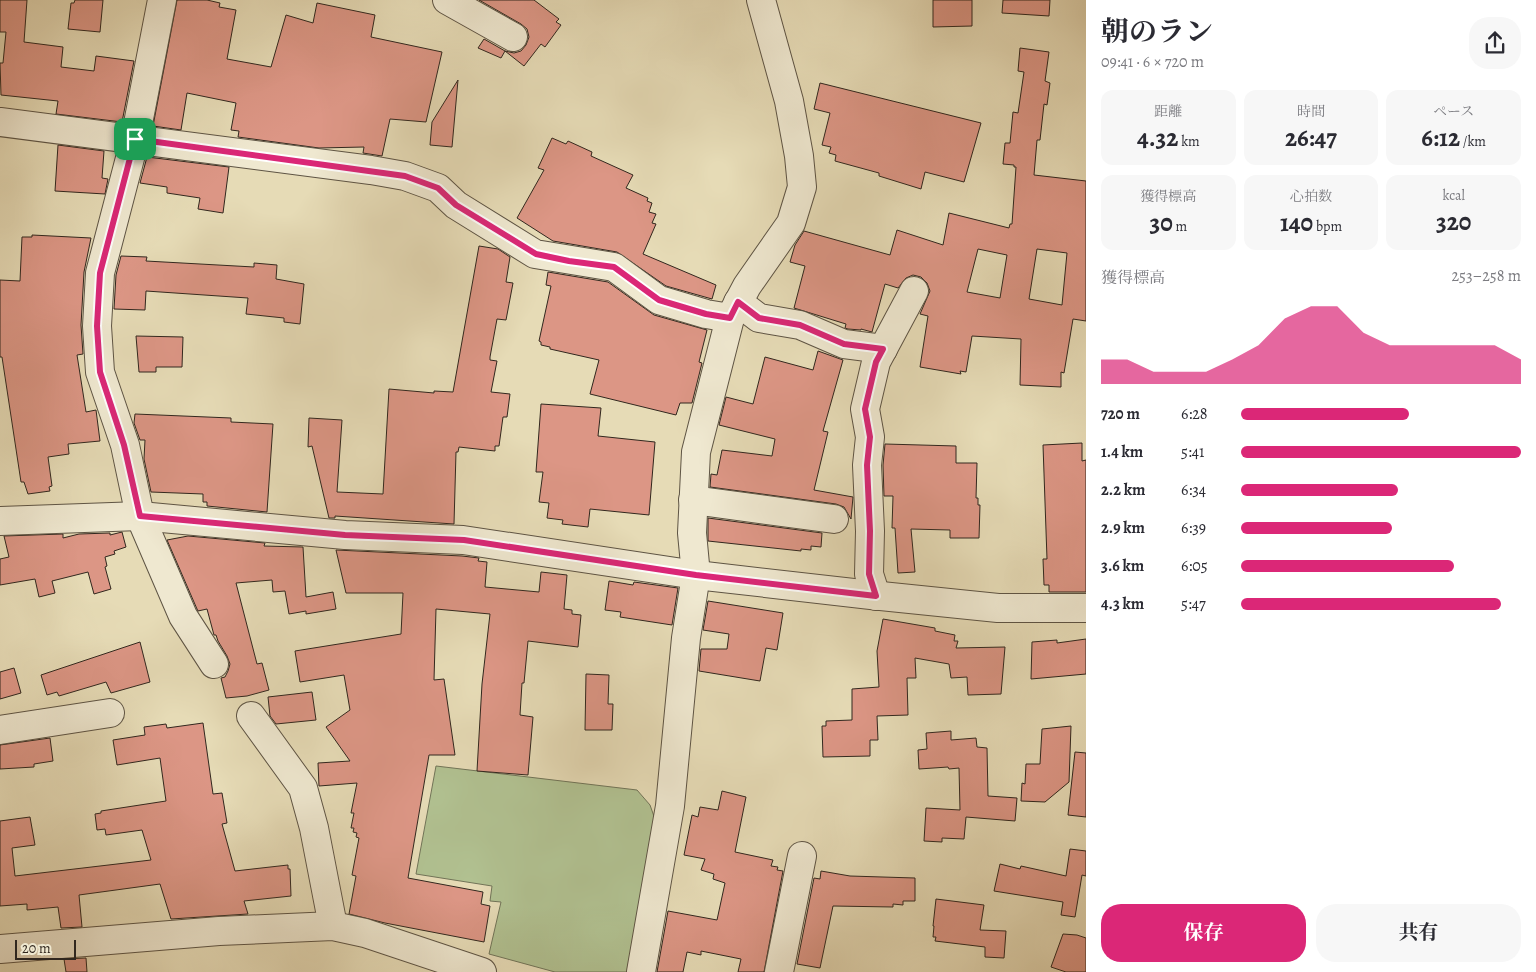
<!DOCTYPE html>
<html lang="ja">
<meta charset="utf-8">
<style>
body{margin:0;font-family:Alegreya,"Noto Serif JP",serif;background:#f7f7f7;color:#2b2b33;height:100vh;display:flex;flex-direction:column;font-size:19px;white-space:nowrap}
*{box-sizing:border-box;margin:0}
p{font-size:16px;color:#7c7c81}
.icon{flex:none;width:28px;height:28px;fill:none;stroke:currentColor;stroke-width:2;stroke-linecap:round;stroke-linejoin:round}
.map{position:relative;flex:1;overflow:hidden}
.drawer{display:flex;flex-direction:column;background:#fff;width:450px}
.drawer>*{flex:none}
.scale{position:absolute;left:15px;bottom:12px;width:61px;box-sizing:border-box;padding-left:5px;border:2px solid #31271e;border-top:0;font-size:14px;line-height:18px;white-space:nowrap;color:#31271e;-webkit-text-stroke:4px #efe8d0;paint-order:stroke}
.pin{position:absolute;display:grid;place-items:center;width:42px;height:42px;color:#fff;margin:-21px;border-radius:10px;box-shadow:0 2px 8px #0006}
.round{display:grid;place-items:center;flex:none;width:52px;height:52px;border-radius:20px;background:#f7f7f7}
.summary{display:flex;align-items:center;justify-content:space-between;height:85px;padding:0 15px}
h1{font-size:28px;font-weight:700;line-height:38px}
.metrics{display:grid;grid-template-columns:repeat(3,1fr);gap:8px;height:85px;padding:5px 15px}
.metrics div{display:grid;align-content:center;border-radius:12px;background:#f7f7f7;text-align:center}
.metrics b{font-size:25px;font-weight:700}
.metrics small{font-size:14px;font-weight:400}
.metrics p{font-size:14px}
.chart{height:140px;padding:10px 15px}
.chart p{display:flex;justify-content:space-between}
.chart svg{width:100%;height:90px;margin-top:5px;fill:#db2777;opacity:.7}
.primary-button{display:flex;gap:10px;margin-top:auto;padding:10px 15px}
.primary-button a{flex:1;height:58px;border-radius:20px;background:#db2777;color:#fff;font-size:20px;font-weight:700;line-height:58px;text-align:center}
.primary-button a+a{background:#f7f7f7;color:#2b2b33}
ul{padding:0 15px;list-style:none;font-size:16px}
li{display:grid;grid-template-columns:80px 60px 1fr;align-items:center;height:38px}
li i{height:12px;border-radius:6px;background:#db2777}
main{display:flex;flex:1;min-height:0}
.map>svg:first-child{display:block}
.green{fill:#b1c191;stroke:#717458}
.building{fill:#dc9685;stroke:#31271e;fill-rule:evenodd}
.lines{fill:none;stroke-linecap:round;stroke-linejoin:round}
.minor-casing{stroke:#5e5444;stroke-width:30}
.minor{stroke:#efe8d0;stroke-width:28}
.route-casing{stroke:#fff;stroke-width:10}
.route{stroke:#db2777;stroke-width:6}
</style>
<main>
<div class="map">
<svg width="1086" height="972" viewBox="0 0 1086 972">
<rect width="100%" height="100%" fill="#e6dbb6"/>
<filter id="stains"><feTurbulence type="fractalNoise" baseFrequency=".004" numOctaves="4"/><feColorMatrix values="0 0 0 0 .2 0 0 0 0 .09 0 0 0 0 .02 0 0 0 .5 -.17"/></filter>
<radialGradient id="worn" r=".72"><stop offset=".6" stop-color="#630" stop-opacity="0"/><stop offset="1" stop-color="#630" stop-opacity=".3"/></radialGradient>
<path class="green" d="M436 766 637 790 650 805 656 822 640 972H555L489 954 501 902 490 901 492 886 416 874Z"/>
<g class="building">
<path d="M0 0H27L24 42 63 47 61 67 94 71 96 56 134 61 122 122 56 114 58 101 1 95 0 63H3L6 32H0Z"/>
<path d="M75 0H103L100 32 68 29 71 3H74Z"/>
<path d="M177 0H207L220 3 219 7 236 10 227 59 271 67 286 15 313 23 317 3 375 15 371 37 442 52 426 122 390 119 382 156 363 153 364 147 319 148 238 137 239 131 231 130 236 103 187 93 181 130 153 126Z"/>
<path d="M479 0H534L559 19 556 22 561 25 545 47 541 44 524 66 505 51 501 58 478 48 484 39 505 51 514 53 521 51 526 45 529 37 527 29 521 24Z"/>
<path d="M933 0H972V26L933 27Z"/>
<path d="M1003 0H1050L1049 16 1002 13Z"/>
<path d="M1020 48 1049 52 1045 81 1050 83 1047 105 1044 104 1040 140H1037L1034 175 1086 181V321L1073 319 1064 373 1061 372V387L1020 385 1021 339 972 336 966 372 960 371 961 374 920 367 928 316 920 314 930 291 927 283 921 277 913 275 906 278 898 288 885 284 872 332 861 329V330L848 329 845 328 846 324 794 308 805 266 790 262 795 245 804 231 890 255 897 230 943 245 949 213 1009 228 1010 224H1012L1016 167H1014V165L1003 164 1005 143H1010L1013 112 1018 113 1024 72 1018 71ZM978 249 1007 255 1000 298 967 292ZM1037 249 1067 253 1062 305 1029 299Z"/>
<path d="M458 80 452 147 430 145 432 122Z"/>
<path d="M820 83 981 123 964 182 925 172 921 189 879 176V173L835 161 836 155 829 153 831 147 822 145 830 113 814 109Z"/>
<path d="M552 138 566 144 568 141 592 152 591 156 633 175 626 188 648 198 647 201 652 203 649 212 656 214 652 223 656 224 643 254 716 285 712 299 666 286 617 252 553 241 517 218 544 170 538 168Z"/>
<path d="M58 145 104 151 102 178 108 179 105 194 55 191Z"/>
<path d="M147 157 229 167 223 213 198 209 200 198 167 193V187L140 183Z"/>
<path d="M32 235 91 238 84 272 81 325 83 354 77 355 86 412 96 410 100 441 68 444 69 454 48 457 52 486 49 487 50 491 28 494 24 482H21L2 357H0V280L20 281 22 237H32Z"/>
<path d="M479 246 498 249 510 257 506 282 513 283 506 320 497 319 490 357V360L497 361 491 392 510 394 507 417H503L499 446H495V451L459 447 458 452H456L454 524 335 516V518H329L312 446 308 447 309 418 342 420 337 492 383 494 389 389 434 393V391L453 392Z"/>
<path d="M121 256 147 257 146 261 254 267V263L277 265 276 279 304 284 300 324 284 322V318L246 314 248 298 146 291 145 310 114 309 116 275Z"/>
<path d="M548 272 608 282 654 315 707 330 699 362 702 363 692 403H680L676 415 590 394 599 360 550 349V347L541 345V342L539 341 551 286 546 285Z"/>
<path d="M136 336 183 337 182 367H156V372H139Z"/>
<path d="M818 351 843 360 823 431 828 432 814 490 853 497 851 519 844 507 836 504 710 487 711 474 717 475 722 450 772 456 775 439 719 425 726 397 753 404 765 357 813 370Z"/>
<path d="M541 404 601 408 598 436 655 442 649 515 590 509 588 527 562 524 563 520 547 518 549 503 539 502 543 472H536Z"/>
<path d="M135 414 231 418V422L273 424 267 512 207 506V502H203V494L151 492 144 459 145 440H140L134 423Z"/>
<path d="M1082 443V461L1086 460V592H1049V585H1044L1043 559H1047L1043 445Z"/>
<path d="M885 444 956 446V463H977L976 498H978V505H980L979 538H950V530L911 529 915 572 898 573 895 528H892L893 496H884L883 465Z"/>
<path d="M708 518 822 533 821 547 811 546V550L801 549V551L708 541Z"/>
<path d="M122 532 126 547 114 551 115 554 105 557 107 566 105 567 111 589 94 594 88 572 52 581 55 593 39 597 35 579 0 585V559L9 557 4 536 63 534V538L79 534 110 533V535Z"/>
<path d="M188 536 265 543 264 546 303 547 306 597 333 592 336 609 306 614V611L289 614 285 591 273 592 272 580 236 583 257 664 262 663 269 690 247 696 226 698 221 678 225 677 228 671 230 664 227 656 218 641 216 635H214L207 609 198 611 197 609 167 540Z"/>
<path d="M336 550 462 556 479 558 478 561 487 562 485 587 539 592 541 572 567 575 564 609 572 610V614L581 615 578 647 528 641 524 683H522L520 715 533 717 528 775 477 771 482 684 490 614 436 609 434 680 444 679 455 755H429L408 878 483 892 481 904 490 906 484 942 385 923 349 914 356 876 352 875 359 838 356 837 357 833 353 832 354 828H351L354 813H351L357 783 319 786 318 763 350 761 326 727 350 710 344 675 300 682 295 651 401 634 403 593H346Z"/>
<path d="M609 581 633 585 634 582 678 588 672 625 620 617 621 612 605 610Z"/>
<path d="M708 601 783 613 777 650 766 648 760 681 699 671 701 649H727L729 634 703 630Z"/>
<path d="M883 619 935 628V631L955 635 954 641H958L956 648 1005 647 1001 694 968 695 967 677 951 678 949 664 915 658 916 678H907L908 715 877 716 878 740H870V756L823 757 822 726H826V721L852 720V689L879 687 877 651Z"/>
<path d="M1086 639V674L1031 679 1032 642 1057 640V643Z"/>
<path d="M140 642 150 682 111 693 106 682 59 696 57 692 47 695 41 675Z"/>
<path d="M14 668 21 693 0 699V672Z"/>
<path d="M586 674 609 675 608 704H613L612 730H585Z"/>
<path d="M312 692 316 720 276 724 270 716 268 697Z"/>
<path d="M203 723 213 794 222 793 227 823 222 824 235 871 288 865V869H290L291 896 244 901 248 914 171 919 160 884 79 895 82 927 61 928 58 907 27 910V904L0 906V821L30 817 35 845 12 848 15 876 151 860 142 830 106 835 105 829 97 830 95 814 101 813V811L166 801 160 758 117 765 113 740 145 735 144 727 166 724 167 728Z"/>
<path d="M1071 726 1069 782 1045 802 1021 801 1022 783 1025 784 1026 764H1040L1042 729Z"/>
<path d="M951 731V740L976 738 977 747 987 748 988 796 1017 798 1015 821 966 817 964 839 942 838V842L924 841 926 808 960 810 959 768 949 769 948 767 919 769 918 750 927 749 926 733Z"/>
<path d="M50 738 53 761 34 764V767L0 769V745Z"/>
<path d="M1075 752 1086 753V817L1068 815Z"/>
<path d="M722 791 746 797 735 852 773 860 771 866 778 867 777 870 783 871 764 972H738L741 959 701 951V955L687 952 683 972H657L668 911 717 920 725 883 713 879 714 874 701 870 705 859 684 855 692 815 698 817 700 807 718 810Z"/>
<path d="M1070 849 1086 851V876L1082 875 1075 917 1061 915 1063 902 994 891 1000 864 1020 869 1021 866 1066 876Z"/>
<path d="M821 871 850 876 915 878V901H903V905L893 904V907L833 906 820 968 797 964 814 878 820 879Z"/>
<path d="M936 899 984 905 980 930 1006 931 1004 958 985 957V947L935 941 936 937H933L934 926H933Z"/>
<path d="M1063 934 1077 935 1086 938V972H1066L1051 967Z"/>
<path d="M86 958 87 972H66L64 959Z"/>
</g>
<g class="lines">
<defs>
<g id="minor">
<path d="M162 0 135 139 100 273 97 326 100 372 125 445 140 516 183 616 214 664"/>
<path d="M447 0 513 37"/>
<path d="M0 122 371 170 405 176 438 188 456 205 535 254 614 267 659 300 706 314 730 318"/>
<path d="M738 302 759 318 800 325 844 344 883 349"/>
<path d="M693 500 834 519"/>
<path d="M0 521 140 516 345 535 463 540 696 575 871 595 998 608H1086"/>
<path d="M876 596 869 574 870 531 867 465 870 437 865 409 876 362 914 291"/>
<path d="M251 716 303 788 314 828 333 926"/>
<path d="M0 730 110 713"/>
<path d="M0 949 219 931 333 926 365 933 482 972"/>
<path d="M641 972 670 806 686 638 696 575 692 533 696 452 730 318 747 286 791 223 802 187 799 156 789 101 761 0"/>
<path d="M779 972 802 856"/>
</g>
</defs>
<use href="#minor" class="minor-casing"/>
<use href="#minor" class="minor"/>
</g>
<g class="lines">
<defs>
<path id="route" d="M135 139 405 176 438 188 456 205 536 254 569 261 614 267 659 300 706 314 730 318 738 302 759 318 800 325 844 344 883 349 876 362 865 409 870 437 867 465 870 531 869 574 876 596 696 575 464 540 345 535 140 516 124 445 100 372 97 326 100 273Z"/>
</defs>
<use href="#route" class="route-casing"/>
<use href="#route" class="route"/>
</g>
<rect width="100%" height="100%" filter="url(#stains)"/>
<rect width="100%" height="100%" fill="url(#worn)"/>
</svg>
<div class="scale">20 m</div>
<div class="pin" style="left:135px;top:139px;background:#1e9e55"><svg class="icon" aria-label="arrive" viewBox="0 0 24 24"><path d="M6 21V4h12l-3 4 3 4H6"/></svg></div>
</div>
<section class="drawer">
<div class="summary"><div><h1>朝のラン</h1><p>09:41 · 6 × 720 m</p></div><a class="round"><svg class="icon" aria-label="share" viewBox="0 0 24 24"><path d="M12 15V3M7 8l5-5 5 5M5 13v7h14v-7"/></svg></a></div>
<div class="metrics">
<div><p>距離</p><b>4.32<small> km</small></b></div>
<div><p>時間</p><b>26:47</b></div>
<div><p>ペース</p><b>6:12<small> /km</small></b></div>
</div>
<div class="metrics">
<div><p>獲得標高</p><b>30<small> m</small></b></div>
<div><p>心拍数</p><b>140<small> bpm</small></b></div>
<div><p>kcal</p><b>320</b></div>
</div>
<div class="chart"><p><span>獲得標高</span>253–258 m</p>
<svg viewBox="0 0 160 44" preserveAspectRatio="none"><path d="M0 44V32L10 32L20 38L30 38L40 38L50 32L60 25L70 12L80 6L90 6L100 19L110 25L120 25L130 25L140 25L150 25L160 32V44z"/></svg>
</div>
<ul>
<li><b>720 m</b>6:28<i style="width:60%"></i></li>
<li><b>1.4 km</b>5:41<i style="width:100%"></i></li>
<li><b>2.2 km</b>6:34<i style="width:56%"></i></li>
<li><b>2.9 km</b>6:39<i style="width:54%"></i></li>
<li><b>3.6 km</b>6:05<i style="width:76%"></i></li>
<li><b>4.3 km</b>5:47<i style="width:93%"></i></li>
</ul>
<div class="primary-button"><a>保存</a><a>共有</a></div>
</section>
</main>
